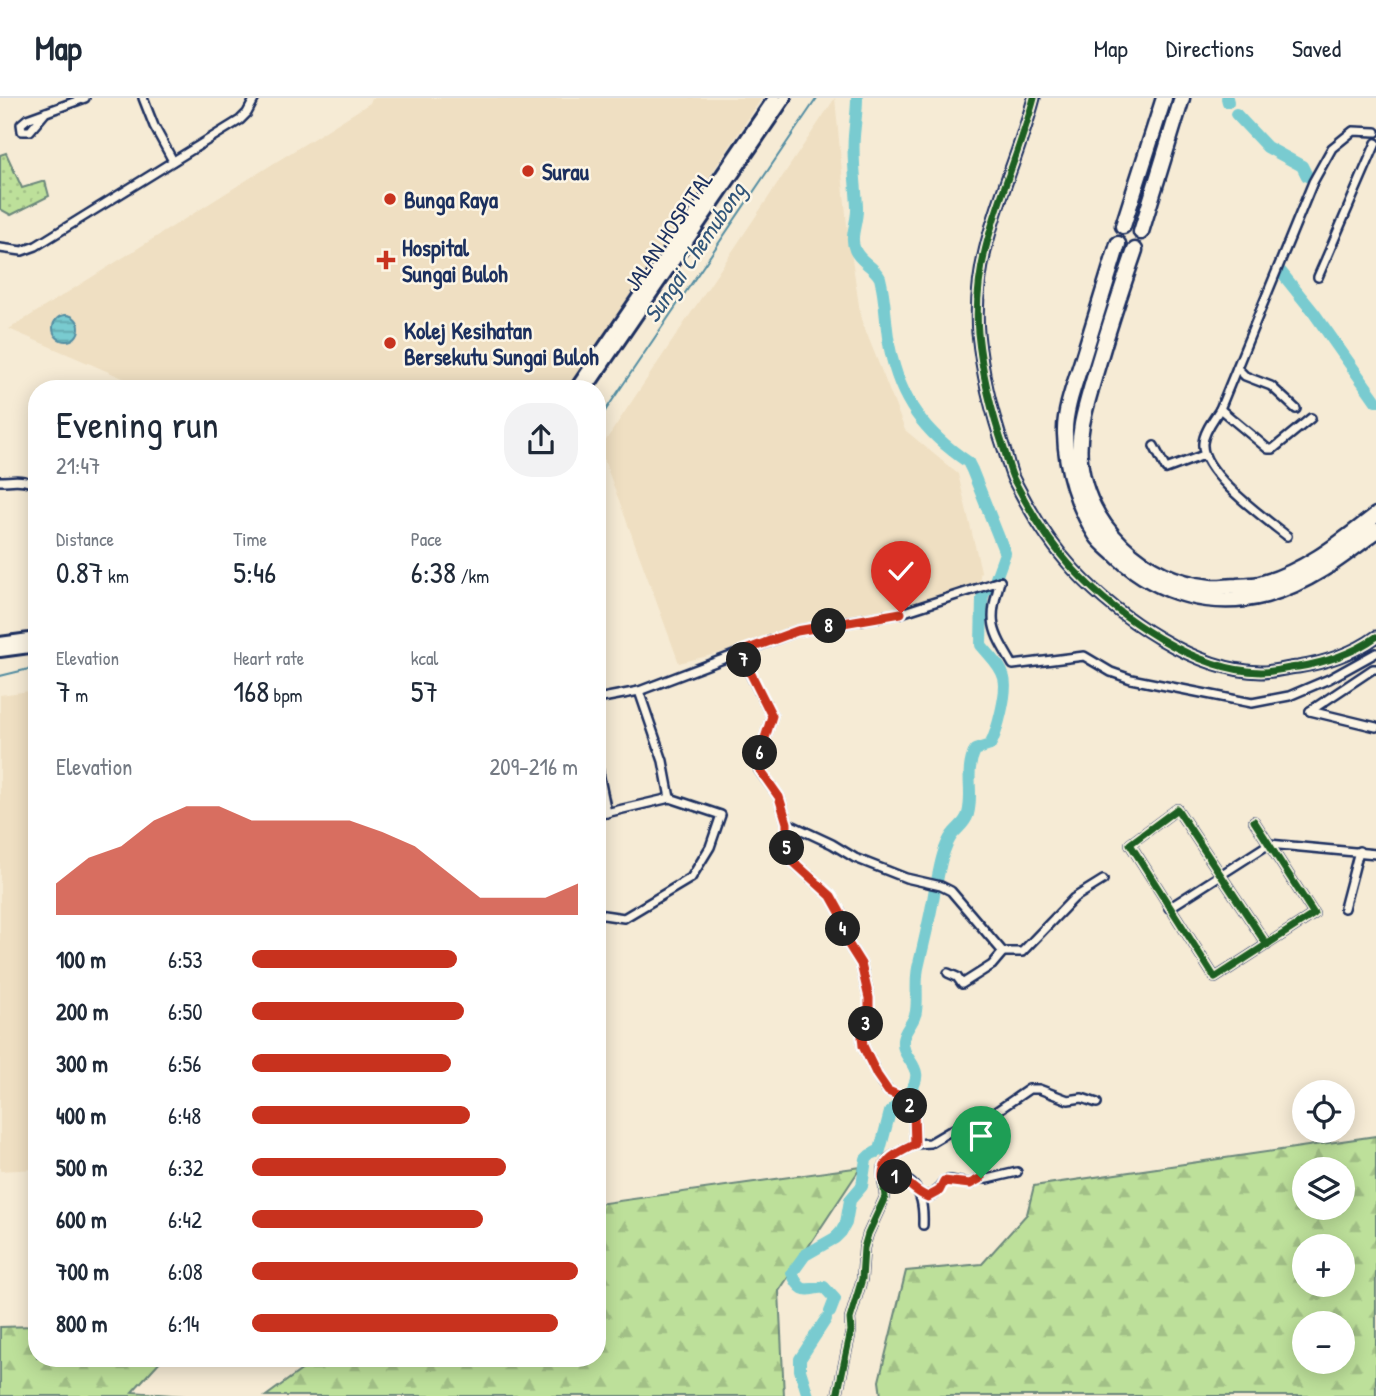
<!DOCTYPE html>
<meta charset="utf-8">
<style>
body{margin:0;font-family:"Patrick Hand",sans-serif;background:#f2f2f3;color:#1f2937;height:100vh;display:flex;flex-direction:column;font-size:26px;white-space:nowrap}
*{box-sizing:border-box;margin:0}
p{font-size:23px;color:#747a83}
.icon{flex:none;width:38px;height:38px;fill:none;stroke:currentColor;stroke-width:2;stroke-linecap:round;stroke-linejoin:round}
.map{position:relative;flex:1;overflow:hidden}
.sheet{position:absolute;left:28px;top:282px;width:578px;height:987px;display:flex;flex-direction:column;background:#fff;border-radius:28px;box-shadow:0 4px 18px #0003}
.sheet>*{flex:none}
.buttons{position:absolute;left:1292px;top:982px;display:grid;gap:14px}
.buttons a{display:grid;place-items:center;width:63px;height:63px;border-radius:50%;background:#fff;box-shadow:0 4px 18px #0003;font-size:35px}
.pin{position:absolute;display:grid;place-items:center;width:60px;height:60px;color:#fff;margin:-72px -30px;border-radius:50% 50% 50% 0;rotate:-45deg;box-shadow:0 0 7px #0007}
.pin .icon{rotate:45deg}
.km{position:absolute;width:35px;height:35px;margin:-18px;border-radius:50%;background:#222;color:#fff;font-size:19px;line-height:35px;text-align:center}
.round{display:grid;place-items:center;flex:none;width:74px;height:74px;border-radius:28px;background:#f2f2f3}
.overview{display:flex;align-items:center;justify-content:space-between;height:119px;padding:0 28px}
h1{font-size:38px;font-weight:600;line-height:52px}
.stats{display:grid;grid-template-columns:repeat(3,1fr);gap:10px;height:119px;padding:7px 28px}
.stats div{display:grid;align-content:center}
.stats b{font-size:30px;font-weight:600}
.stats small{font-size:19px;font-weight:400}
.stats p{font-size:19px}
.chart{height:196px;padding:14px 28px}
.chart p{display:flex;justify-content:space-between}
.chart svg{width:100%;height:126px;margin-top:7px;fill:#c8321e;opacity:.7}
ul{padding:0 28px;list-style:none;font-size:23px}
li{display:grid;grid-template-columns:112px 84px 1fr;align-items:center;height:52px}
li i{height:18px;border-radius:9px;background:#c8321e}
header{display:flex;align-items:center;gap:42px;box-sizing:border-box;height:98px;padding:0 35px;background:#fff;border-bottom:2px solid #e0e1e3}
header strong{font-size:33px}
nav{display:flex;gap:38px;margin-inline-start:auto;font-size:24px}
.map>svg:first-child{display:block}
.built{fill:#efdfc2}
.grass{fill:url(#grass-dots);stroke:#6c887c;stroke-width:2}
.forest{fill:url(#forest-firs);stroke:#6c887c;stroke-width:2;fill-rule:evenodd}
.water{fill:url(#water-rules);stroke:#538da2;stroke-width:2}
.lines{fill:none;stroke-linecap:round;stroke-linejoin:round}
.stream{stroke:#538da2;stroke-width:2}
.river{stroke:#79cbd0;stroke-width:12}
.minor-casing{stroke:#1b2f5e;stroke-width:12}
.tertiary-casing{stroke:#1b2f5e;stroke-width:15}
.secondary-casing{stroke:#1b2f5e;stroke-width:16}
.motorway-casing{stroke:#1b2f5e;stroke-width:19}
.minor{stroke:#fcf5e5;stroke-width:7}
.tertiary{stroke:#fcf5e5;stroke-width:10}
.secondary{stroke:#fcf5e5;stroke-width:10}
.motorway{stroke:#fcf5e5;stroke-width:14}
.cycleway-casing{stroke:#fcf5e5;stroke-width:11}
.cycleway{stroke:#1b5e20;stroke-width:7}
.route-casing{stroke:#fff;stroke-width:14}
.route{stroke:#c8321e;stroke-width:9}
.poi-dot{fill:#c8321e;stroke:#fcf5e5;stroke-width:2.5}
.labels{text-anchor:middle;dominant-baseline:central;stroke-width:5;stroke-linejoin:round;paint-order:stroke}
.poi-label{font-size:23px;font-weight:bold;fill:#1b2f5e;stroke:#fcf5e5;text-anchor:start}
.street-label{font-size:23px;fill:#1b2f5e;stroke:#fcf5e5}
.water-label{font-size:24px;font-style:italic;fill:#32567a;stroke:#fcf5e5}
</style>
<header>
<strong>Map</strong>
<nav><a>Map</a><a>Directions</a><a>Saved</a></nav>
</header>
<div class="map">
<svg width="1376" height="1298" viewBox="0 0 1376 1298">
<defs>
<pattern id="grass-dots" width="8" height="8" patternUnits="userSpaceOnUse" patternTransform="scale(1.75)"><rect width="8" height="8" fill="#bde09a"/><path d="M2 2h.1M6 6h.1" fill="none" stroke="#a2c087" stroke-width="1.8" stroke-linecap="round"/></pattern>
<pattern id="forest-firs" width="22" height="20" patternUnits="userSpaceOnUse" patternTransform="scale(1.75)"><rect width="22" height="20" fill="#bde09a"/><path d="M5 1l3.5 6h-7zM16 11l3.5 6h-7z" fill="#a2c087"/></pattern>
<pattern id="water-rules" width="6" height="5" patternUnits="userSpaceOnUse" patternTransform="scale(1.75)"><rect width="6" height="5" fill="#79cbd0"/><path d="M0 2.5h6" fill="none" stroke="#62a5ac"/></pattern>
</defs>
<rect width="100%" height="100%" fill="#f6ebd5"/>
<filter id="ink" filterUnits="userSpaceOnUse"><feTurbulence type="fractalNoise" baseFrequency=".0143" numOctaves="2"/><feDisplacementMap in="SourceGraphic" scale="14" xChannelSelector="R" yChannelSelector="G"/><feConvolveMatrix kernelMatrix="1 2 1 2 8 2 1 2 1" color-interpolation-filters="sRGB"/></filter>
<g filter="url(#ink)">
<g class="built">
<path d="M372 0H762L568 290H146L9 231 370 5Z"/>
<path d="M835 0 847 127 861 221 905 332 958 376 981 473 978 488 941 501 679 565 600 351Z"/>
<path d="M37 592V1071L0 1073V597Z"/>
</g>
<path class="grass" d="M6 55 22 90 45 83 49 98 11 117 0 111V57Z"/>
<g class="forest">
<path d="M1376 1038V1298H881L879 1283 906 1173 982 1166 1027 1116 1034 1088ZM1304 1071H1342V1110H1304ZM1304 1148H1342V1186H1304ZM1304 1225H1342V1264H1304Z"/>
<path d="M861 1069 779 1193 784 1298H266L318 1260H597V1106Z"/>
<path d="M37 1228V1260H163L132 1294 185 1298H0V1229Z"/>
</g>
<circle class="water" cx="66" cy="230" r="13"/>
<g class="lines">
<g class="stream">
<path d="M597 325 817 0"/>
<path d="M0 578 37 569"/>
</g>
<g class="river">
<path d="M857 0C857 13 855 25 854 38 852 61 856 86 857 109 858 124 849 138 855 152 860 164 874 168 880 180 886 203 885 227 890 251 900 302 925 335 968 364L972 372 1005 455 996 480"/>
<path d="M1227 0 1228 4"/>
<path d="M1236 16 1267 49 1302 68 1307 78"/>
<path d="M1281 174 1314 215 1376 303"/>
<path d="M937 783C940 768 943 750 952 737 958 729 965 726 968 716 974 693 964 676 975 652L990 647C997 635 1008 593 1004 580 1001 567 989 557 981 547L982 501 984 494 989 490"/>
<path d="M908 996C930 969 901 964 903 942 904 932 915 924 916 913 918 899 915 885 918 870 924 843 931 817 935 790"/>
<path d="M874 1055 880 1052 890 1014 901 1003"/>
<path d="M830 1214 835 1201 824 1189C805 1192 801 1196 792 1175L805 1157 835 1140 841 1134 846 1125 850 1102 862 1088 866 1061 870 1057"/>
<path d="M808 1298 800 1272V1261L826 1221"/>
</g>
<defs>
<g id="minor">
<path d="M143 0 154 28 173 63"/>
<path d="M46 14 30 33H22L21 26 27 21 85 0"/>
<path d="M0 150 22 153 36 148 240 22 247 15 255 0"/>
<path d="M1318 179 1376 45"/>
<path d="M1237 270 1245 278 1271 288 1296 311"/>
<path d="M1220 311 1268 351H1273L1311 320"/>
<path d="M1154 348 1166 371 1204 357"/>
<path d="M0 383C13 383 27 379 37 390"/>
<path d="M1287 438C1266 421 1200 374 1203 345 1204 333 1214 321 1220 311L1313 84 1332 50 1353 33 1376 34"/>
<path d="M1000 483C988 525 991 530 1013 567L1084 558 1111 574 1131 581 1252 605 1289 598 1329 581 1376 555"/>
<path d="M739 554 772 618 759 659V672L779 699 787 725V758L831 798 841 816 844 839 861 866 869 900V918L862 938 863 948 877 977 888 993 907 1001 914 1015 915 1046 888 1061 882 1072 885 1099 868 1136 864 1150 862 1181 850 1221 851 1233 837 1298"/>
<path d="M639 593 663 663 670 700"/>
<path d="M597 601 639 593 797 533 901 515 1000 483"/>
<path d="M1310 613 1373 571H1376"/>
<path d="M1310 613 1376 629"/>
<path d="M597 665 607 715"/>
<path d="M597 717 670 700 721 717 710 749 691 780 624 820 597 816"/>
<path d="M1254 723 1314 816 1215 880 1130 746 1177 711 1267 847"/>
<path d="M787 725 832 746 855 760 906 780 941 788 951 793 1003 854H1022L1074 800 1103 782"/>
<path d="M1169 810 1269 746 1376 756"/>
<path d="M1344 810 1359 753"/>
<path d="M948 875 957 879 962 886 992 867 1003 854"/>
<path d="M915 1046 930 1045 964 1025 994 1015 1029 991H1039L1068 1002 1082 1000 1097 1005"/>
<path d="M883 1080C918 1075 924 1099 923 1127"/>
<path d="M919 1095C937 1102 934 1094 944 1083L950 1082 970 1086 980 1080 987 1081 1017 1074"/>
</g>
<path id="tertiary" d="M1034 0C1013 80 971 150 978 235 982 276 992 316 1005 354 1008 364 1010 375 1015 384 1031 415 1051 447 1074 472 1118 519 1195 573 1261 574 1273 574 1286 570 1298 569 1324 565 1354 555 1376 539"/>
<g id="secondary">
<path d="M576 290 774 0"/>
<path d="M587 290 785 0"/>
<path d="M0 545 37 540"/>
<path d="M0 553 37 548"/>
</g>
<g id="motorway">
<path d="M1123 128 1164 0"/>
<path d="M1141 134 1182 0"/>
<path d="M1118 146C1106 185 1094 224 1082 263 1075 285 1064 313 1065 336 1066 371 1077 407 1096 437 1101 445 1111 452 1118 459 1158 496 1213 511 1266 497 1309 485 1342 459 1376 433"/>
<path d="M1135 152C1121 192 1108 232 1096 273 1088 303 1077 331 1080 362 1087 429 1143 482 1210 489 1218 490 1228 488 1237 488 1245 487 1255 488 1263 485 1306 473 1341 444 1376 417"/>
</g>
</defs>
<use href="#minor" class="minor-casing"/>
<use href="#tertiary" class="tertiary-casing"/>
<use href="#secondary" class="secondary-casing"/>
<use href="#motorway" class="motorway-casing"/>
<use href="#minor" class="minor"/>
<use href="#tertiary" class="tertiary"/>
<use href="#secondary" class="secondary"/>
<use href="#motorway" class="motorway"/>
<defs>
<g id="cycleway">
<path d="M1034 0C1013 80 971 150 978 235 982 276 992 316 1005 354 1008 364 1010 375 1015 384 1031 415 1051 447 1074 472 1118 519 1195 573 1261 574 1273 574 1286 570 1298 569 1324 565 1354 555 1376 539"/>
<path d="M739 554 772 618 759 659V672L779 699 787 725V758L831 798 841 816 844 839 861 866 869 900V918L862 938 863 948 877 977 888 993 907 1001 914 1015 915 1046 888 1061 882 1072 885 1099 868 1136 864 1150 862 1181 850 1221 851 1233 837 1298"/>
<path d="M1254 723 1314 816 1215 880 1130 746 1177 711 1267 847"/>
</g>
</defs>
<use href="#cycleway" class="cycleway-casing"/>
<use href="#cycleway" class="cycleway"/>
</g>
</g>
<g class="lines" filter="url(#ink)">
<defs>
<path id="route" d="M901 515 797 533 740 554 772 618 759 659 760 672 779 699 787 725V758L831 798 841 816 844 839 861 866 869 900V918L862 938 863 948 877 977 888 993 907 1001 914 1015 915 1046C900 1055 881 1060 883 1080 909 1077 909 1092 928 1099L939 1093 944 1083 970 1086 981 1080"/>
</defs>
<use href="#route" class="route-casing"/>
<use href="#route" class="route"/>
</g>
<g class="poi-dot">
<circle cx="528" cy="73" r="7"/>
<circle cx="390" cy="101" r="7"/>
<path d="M382.5 151.5h7v7h7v7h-7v7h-7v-7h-7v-7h7z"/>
<circle cx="390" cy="245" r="7"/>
</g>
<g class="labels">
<g class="poi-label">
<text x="542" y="73">Surau</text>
<text x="404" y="101">Bunga Raya</text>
<text x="402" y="149">Hospital<tspan x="402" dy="26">Sungai Buloh</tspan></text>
<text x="404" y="232">Kolej Kesihatan<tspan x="404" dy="26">Bersekutu Sungai Buloh</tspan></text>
</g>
<g class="street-label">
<text transform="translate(668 133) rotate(-56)">JALAN HOSPITAL</text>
</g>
<g class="water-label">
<text transform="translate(694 154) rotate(-56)">Sungai Chemubong</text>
</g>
</g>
</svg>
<div class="buttons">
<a><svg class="icon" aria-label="locate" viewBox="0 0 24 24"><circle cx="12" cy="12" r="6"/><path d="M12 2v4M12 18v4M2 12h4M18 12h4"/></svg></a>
<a><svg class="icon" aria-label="layers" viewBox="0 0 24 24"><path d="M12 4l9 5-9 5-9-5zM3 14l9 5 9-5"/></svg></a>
<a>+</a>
<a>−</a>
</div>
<div class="pin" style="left:981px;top:1080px;background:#1e9e55"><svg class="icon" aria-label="arrive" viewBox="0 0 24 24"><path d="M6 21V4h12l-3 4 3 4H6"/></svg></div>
<div class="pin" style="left:901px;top:515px;background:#d93025"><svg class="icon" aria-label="check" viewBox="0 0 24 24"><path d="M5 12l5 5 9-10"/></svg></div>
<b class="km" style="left:895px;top:1079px">1</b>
<b class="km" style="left:910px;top:1008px">2</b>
<b class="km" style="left:866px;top:926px">3</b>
<b class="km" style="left:843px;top:831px">4</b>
<b class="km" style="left:787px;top:750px">5</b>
<b class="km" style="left:760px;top:655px">6</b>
<b class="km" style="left:744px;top:562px">7</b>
<b class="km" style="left:829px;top:528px">8</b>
<section class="sheet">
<div class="overview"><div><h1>Evening run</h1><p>21:47</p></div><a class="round"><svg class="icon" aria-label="share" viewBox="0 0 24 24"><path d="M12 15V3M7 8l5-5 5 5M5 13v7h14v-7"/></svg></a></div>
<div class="stats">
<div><p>Distance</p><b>0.87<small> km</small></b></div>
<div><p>Time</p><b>5:46</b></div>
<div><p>Pace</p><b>6:38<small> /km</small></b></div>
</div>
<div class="stats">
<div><p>Elevation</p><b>7<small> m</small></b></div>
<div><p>Heart rate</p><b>168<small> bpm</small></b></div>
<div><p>kcal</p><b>57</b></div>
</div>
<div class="chart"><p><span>Elevation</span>209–216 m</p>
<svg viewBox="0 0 160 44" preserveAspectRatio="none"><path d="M0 44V33L10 24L20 20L30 11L40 6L50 6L60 11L70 11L80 11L90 11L100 15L110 20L120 29L130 38L140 38L150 38L160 33V44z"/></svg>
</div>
<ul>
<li><b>100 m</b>6:53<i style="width:63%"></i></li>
<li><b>200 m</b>6:50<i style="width:65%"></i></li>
<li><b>300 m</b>6:56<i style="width:61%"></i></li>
<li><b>400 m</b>6:48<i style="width:67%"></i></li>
<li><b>500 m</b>6:32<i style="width:78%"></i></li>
<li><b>600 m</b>6:42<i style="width:71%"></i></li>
<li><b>700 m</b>6:08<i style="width:100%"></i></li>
<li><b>800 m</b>6:14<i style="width:94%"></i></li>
</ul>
</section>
</div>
